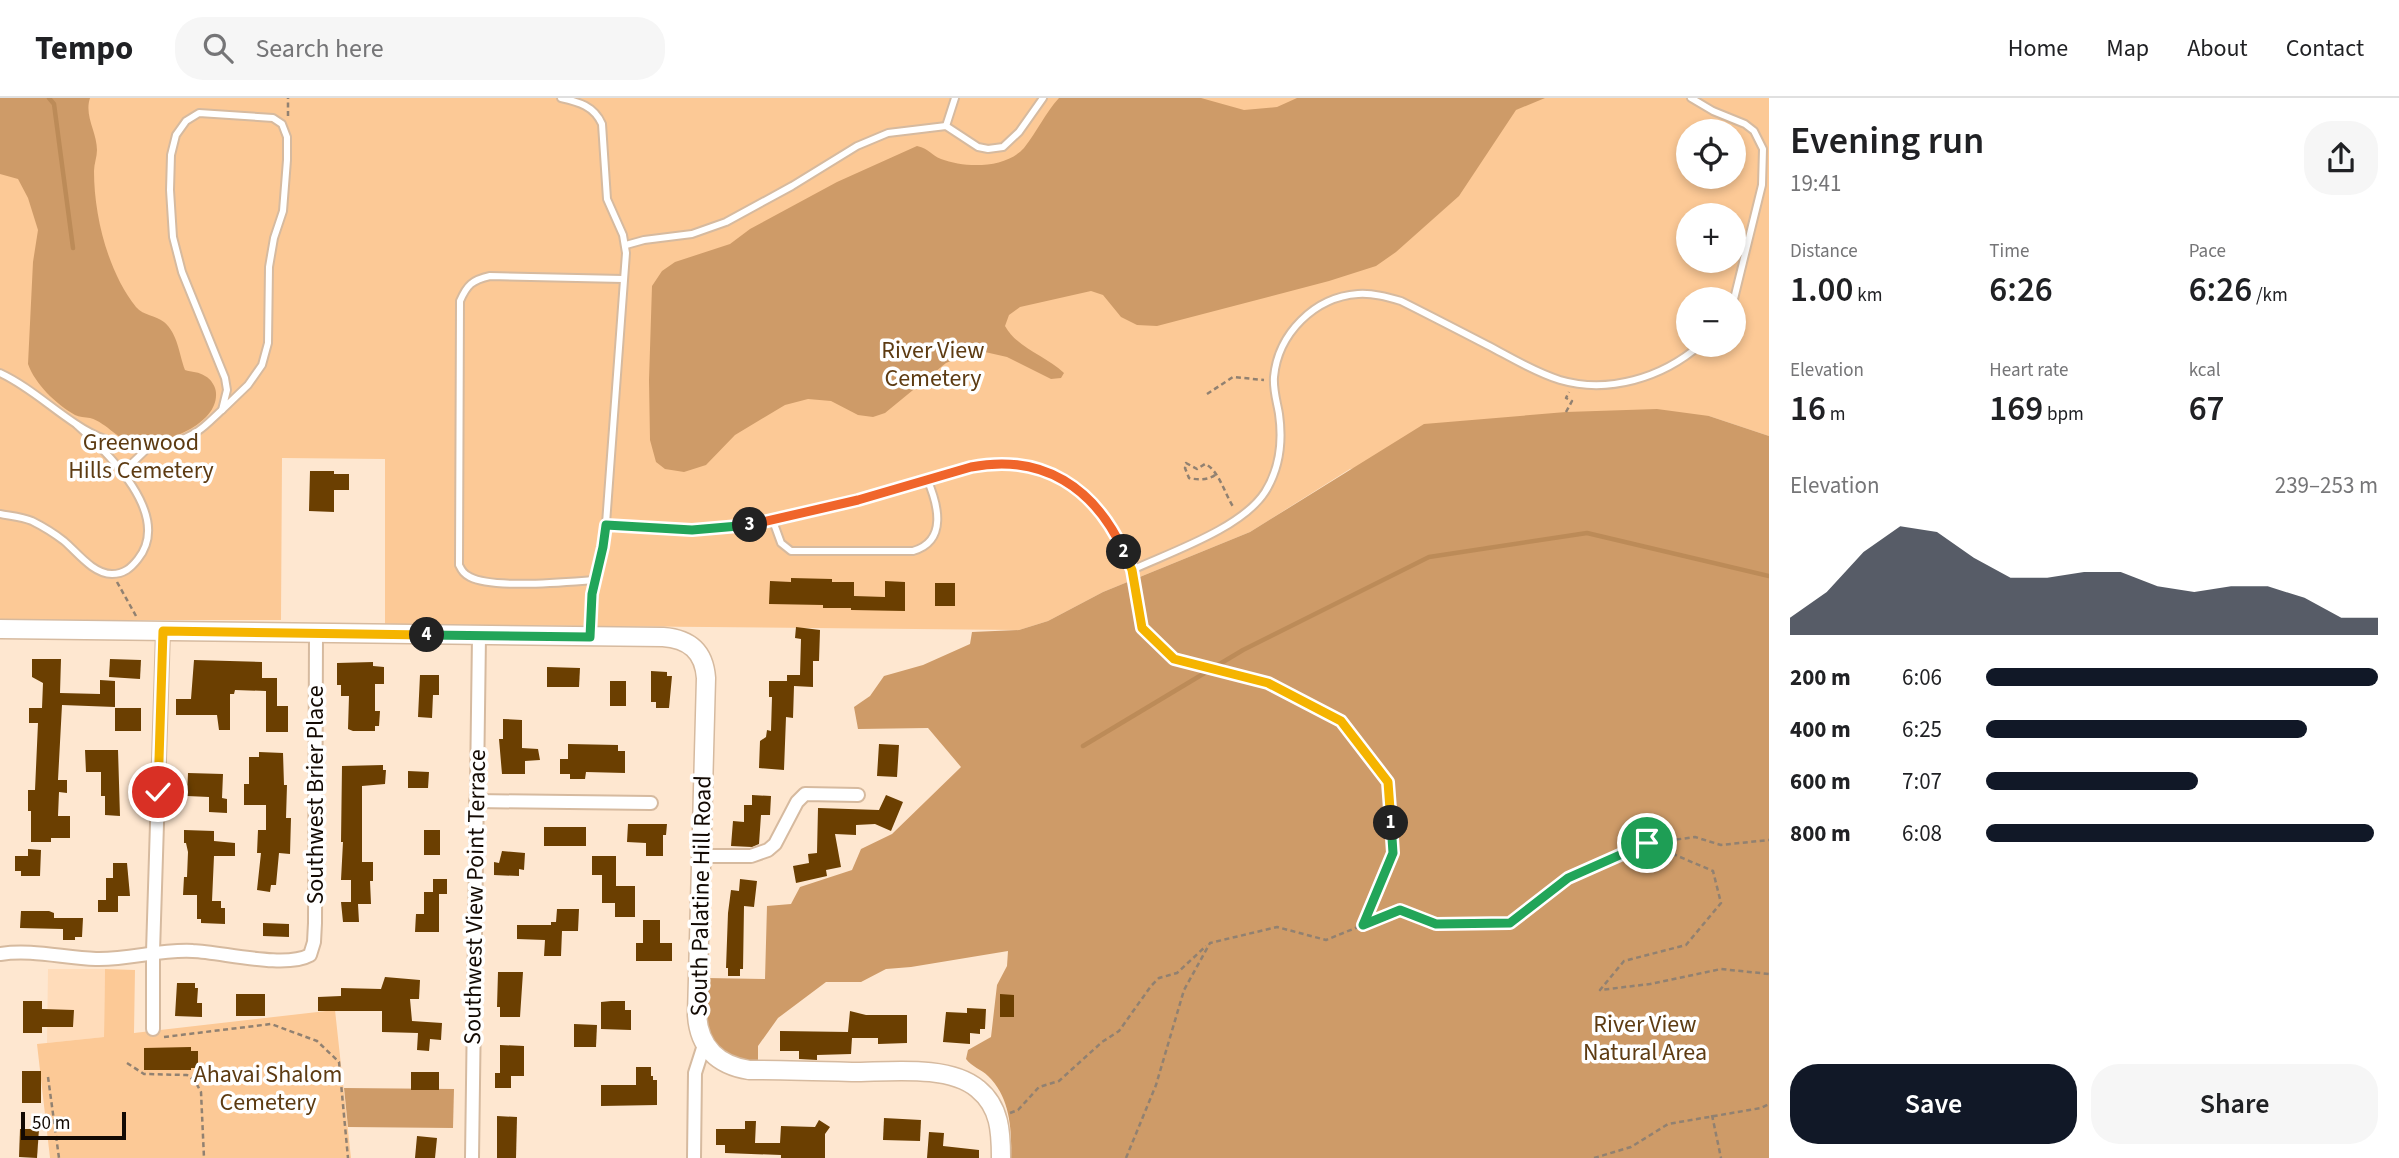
<!DOCTYPE html>
<meta charset="utf-8">
<style>
body{margin:0;font-family:"Source Sans 3",sans-serif;background:#f6f6f6;color:#202124;height:100vh;display:flex;flex-direction:column;font-size:26px;white-space:nowrap}
*{box-sizing:border-box;margin:0}
p{font-size:23px;color:#757577}
.icon{flex:none;width:38px;height:38px;fill:none;stroke:currentColor;stroke-width:2;stroke-linecap:round;stroke-linejoin:round}
.map{position:relative;flex:1;overflow:hidden}
.details{display:flex;flex-direction:column;background:#fff;width:630px}
.details>*{flex:none}
.buttons{position:absolute;left:1676px;top:21px;display:grid;gap:14px}
.buttons a{display:grid;place-items:center;width:70px;height:70px;border-radius:50%;background:#fff;box-shadow:0 4px 10px #0003;font-size:35px}
.scale{position:absolute;left:21px;bottom:18px;width:105px;box-sizing:border-box;padding-left:7px;border:4px solid #130a03;border-top:0;font-size:19px;line-height:24px;white-space:nowrap;color:#130a03;-webkit-text-stroke:5px #fff;paint-order:stroke}
.pin{position:absolute;display:grid;place-items:center;width:60px;height:60px;color:#fff;margin:-30px;border:4px solid #fff;border-radius:50%;box-shadow:0 2px 7px #0007}
.km{position:absolute;width:35px;height:35px;margin:-18px;border-radius:50%;background:#222;color:#fff;font-size:19px;line-height:35px;text-align:center}
.round{display:grid;place-items:center;flex:none;width:74px;height:74px;border-radius:28px;background:#f6f6f6}
.overview{display:flex;align-items:center;justify-content:space-between;height:119px;padding:0 21px}
h1{font-size:38px;font-weight:600;line-height:52px}
.metrics{display:grid;grid-template-columns:repeat(3,1fr);gap:10px;height:119px;padding:7px 21px}
.metrics div{display:grid;align-content:center}
.metrics b{font-size:35px;font-weight:600}
.metrics small{font-size:19px;font-weight:400}
.metrics p{font-size:19px}
.chart{height:196px;padding:14px 21px}
.chart p{display:flex;justify-content:space-between}
.chart svg{width:100%;height:126px;margin-top:7px;fill:#111827;opacity:.7}
.primary-button{display:flex;gap:14px;margin-top:auto;padding:14px 21px}
.primary-button a{flex:1;height:80px;border-radius:28px;background:#111827;color:#fff;font-size:28px;font-weight:600;line-height:80px;text-align:center}
.primary-button a+a{background:#f6f6f6;color:#202124}
ul{padding:0 21px;list-style:none;font-size:23px}
li{display:grid;grid-template-columns:112px 84px 1fr;align-items:center;height:52px}
li i{height:18px;border-radius:9px;background:#111827}
header{display:flex;align-items:center;gap:42px;box-sizing:border-box;height:98px;padding:0 35px;background:#fff;border-bottom:2px solid #e0e0e0}
header strong{font-size:33px}
nav{display:flex;gap:38px;margin-inline-start:auto;font-size:24px}
.search{width:490px;height:63px;background:#f6f6f6;display:flex;align-items:center;gap:18px;box-sizing:border-box;padding:0 24px;border-radius:28px;color:#757577;font-size:26px}
main{display:flex;flex:1;min-height:0}
.map>svg:first-child{display:block}
.built{fill:#ffdcba}
.green{fill:#fcc996;fill-rule:evenodd}
.forest{fill:#ce9b68}
.lines{fill:none;stroke-linecap:round;stroke-linejoin:round}
.stream{stroke:#bc8b58;stroke-width:4.5}
.building{fill:#6b3f01}
.lane-casing{stroke:#d6ba9f;stroke-width:10}
.street-casing{stroke:#d6ba9f;stroke-width:16}
.secondary-casing{stroke:#d6ba9f;stroke-width:21}
.path{stroke:#918171;stroke-width:2.5;stroke-dasharray:5 3.5;stroke-linecap:butt}
.lane{stroke:#fff;stroke-width:6}
.street{stroke:#fff;stroke-width:12}
.secondary{stroke:#fff;stroke-width:18}
.split-1-casing{stroke:#fff;stroke-width:14}
.split-2-casing{stroke:#fff;stroke-width:14}
.split-3-casing{stroke:#fff;stroke-width:14}
.split-4-casing{stroke:#fff;stroke-width:14}
.split-5-casing{stroke:#fff;stroke-width:14}
.split-1{stroke:#22a559;stroke-width:9}
.split-2{stroke:#f5b400;stroke-width:9}
.split-3{stroke:#f0652b;stroke-width:9}
.split-4{stroke:#22a559;stroke-width:9}
.split-5{stroke:#f5b400;stroke-width:9}
.labels{text-anchor:middle;dominant-baseline:central;stroke-width:7;stroke-linejoin:round;paint-order:stroke}
.park-label{font-size:24px;fill:#5d3b12;stroke:#fff}
.street-label{font-size:24px;fill:#130a03;stroke:#fff}
</style>
<header>
<strong>Tempo</strong>
<div class="search"><svg class="icon" aria-label="search" viewBox="0 0 24 24"><circle cx="10" cy="10" r="6"/><path d="M15 15l6 6"/></svg>Search here</div>
<nav><a>Home</a><a>Map</a><a>About</a><a>Contact</a></nav>
</header>
<main>
<div class="map">
<svg width="1769" height="1060" viewBox="0 0 1769 1060">
<rect width="100%" height="100%" fill="#fee7d0"/>
<path class="built" d="M48 871H105L104 939 47 945Z"/>
<g class="green">
<path d="M0 0H1769V338L1709 318 1350 371 1250 434 1103 494 1048 523 1019 532 385 526V361L282 360 281 522H0ZM1689 33H1734V79H1689ZM1689 117H1734V163H1689ZM1689 201H1734V247H1689Z"/>
<path d="M105 871 135 872 134 935 335 912 351 1060H50L37 946 104 939Z"/>
</g>
<g class="forest">
<path d="M0 0H90C84 18 97 34 97 52 97 59 94 66 94 73 94 118 108 174 136 209 144 218 155 217 164 224 178 236 179 256 185 272 191 274 200 274 205 278 211 281 216 289 216 295 218 327 163 347 137 345 118 344 108 325 90 320 85 319 79 319 75 317 56 306 35 286 28 266L33 164 38 132 28 100 18 81 0 76Z"/>
<path d="M1059 0H1201L1244 12 1277 9 1297 0H1545L1516 12 1459 98 1396 154 1376 168 1329 183 1157 228 1137 227 1121 219 1103 197 1091 193 1020 209 1009 217 1005 228C1017 250 1046 258 1064 275L1061 280 1051 281 1007 259 985 254 965 257 946 265 885 315 873 319 858 317 831 303 808 301 785 307 735 337 706 367 684 374 665 371 656 364 650 342 649 282 652 188 662 173 675 164 730 146 750 131 837 84 917 48C930 51 931 57 941 61 965 70 1005 71 1024 50 1037 34 1045 15 1059 0Z"/>
<path d="M1657 311 1709 318 1769 338V1060H1011C1012 1031 1010 999 988 978 981 971 972 969 966 961L968 952 991 939 997 887 1007 868 1008 853 911 869 886 871 861 884H826L778 920 758 948V966C749 964 733 964 725 958 701 940 705 907 706 880L765 881 767 808 791 806 800 789 852 772 861 751 892 736 961 669 928 630 858 631 854 609 870 598 884 578 923 567 970 546 972 534 1019 532 1048 523 1103 494 1250 434 1424 326 1566 314Z"/>
<path d="M344 990 454 991 453 1030 348 1029Z"/>
</g>
<g class="lines">
<g class="stream">
<path d="M49 0 54 6 73 150"/>
<path d="M1083 648 1243 552 1429 459 1587 435 1769 478"/>
</g>
</g>
<g class="building">
<path d="M310 373H334V376H349V392H334V414L309 413Z"/>
<path d="M791 480 832 481V484H854V498L885 499V483L905 484V513L851 512V510H823V507L769 506 770 483 791 484Z"/>
<rect x="935" y="485" width="20" height="23"/>
<path d="M796 529 820 532 819 563H813V589L794 588 793 620 786 619 784 672 759 670 760 643 766 639 767 632 771 633 772 599H769V583H787V577H800L801 541 795 540Z"/>
<path d="M32 561H61L60 595 100 596V582L115 583V609L62 607 58 682H67V695L59 694 58 718H70V740H51V744H31V713H28V692H35L38 625H29V610H42L43 585 32 579Z"/>
<path d="M110 561 141 562 140 581 109 579Z"/>
<path d="M194 562 262 564V580H277V608H288V634H266V593L235 592 234 596H230V632H219L217 617H176V601H191Z"/>
<path d="M373 564V568L384 569V586H375V613H380L379 628H375V633H353L348 631 349 598H341V587H337V565Z"/>
<path d="M547 569 580 570 579 589H547Z"/>
<path d="M651 573 667 574V578H672L669 610H656V604H651Z"/>
<path d="M420 577H439V597H433L432 620 418 619Z"/>
<rect x="610" y="583" width="16" height="25"/>
<rect x="115" y="610" width="26" height="23"/>
<path d="M503 621 522 622V650L538 651 540 662 525 663V676H502L499 641H503Z"/>
<path d="M568 646 618 647V653H625V675L586 674 585 681H570V676H560V661H568Z"/>
<path d="M879 646 899 647 897 679 877 678Z"/>
<path d="M85 652H118L120 718 105 717V698H101V674H86Z"/>
<path d="M259 654 283 655 284 687H287L286 720H291L290 756 279 755 276 787H271L270 794 257 792 261 755H257L258 732H266V707H244V686H249V659H259Z"/>
<path d="M383 667V672H386L385 686 362 688V764H373V783H370L371 806H358L359 824H343L341 804H351V782H341L343 744H341L342 668Z"/>
<path d="M408 673 429 674 428 690H408Z"/>
<path d="M188 675 223 676 222 700 227 701V715L209 714V699L187 698Z"/>
<path d="M752 697 771 698 770 717H761L759 746 752 749 731 748 733 723 744 724V707H752Z"/>
<path d="M886 697 903 704 891 733 875 726 856 727V737L835 736 841 769 826 772 827 778 796 785 793 768 809 765 808 756 817 755 818 710 879 712Z"/>
<path d="M628 726H667L666 737H663V758H646V745L627 744Z"/>
<rect x="544" y="729" width="42" height="19"/>
<path d="M184 732 214 733V743L235 745V758H214L212 803H221V810H225V826L201 825V821H197V797H183L184 779H187L188 754 186 745H184Z"/>
<rect x="424" y="732" width="16" height="25"/>
<path d="M28 751 41 752 40 778H21V773H15V758H28Z"/>
<path d="M502 753 525 755 524 772 519 771V778L494 777V764L499 765Z"/>
<path d="M592 758H616V788H635V819H615V805H602V777H592Z"/>
<path d="M113 765H127L130 798H118V814H98V802H106V780H113Z"/>
<path d="M433 781H447V796H439V834H415L416 816H424V794H433Z"/>
<path d="M740 781 757 783 754 809 744 808 743 871H740V878H728V870H726L728 815 731 792 739 793Z"/>
<path d="M557 811H579L578 833H562L561 858H544L545 842 517 841V827H551V824H556Z"/>
<path d="M21 813H49L54 815V820H83L82 839H75V842H63V831L20 830Z"/>
<path d="M643 822H660V845H672V863H636V845H643Z"/>
<path d="M263 825 289 826V839L263 838Z"/>
<path d="M498 874H523L520 919H500V909H497Z"/>
<path d="M385 879 420 882 419 901H410L412 923 442 925 441 942 430 941 429 953 417 952 418 935 382 934V913H318V899L341 898V890L381 891Z"/>
<path d="M177 885H195V890H198L197 905H202V919L175 918Z"/>
<rect x="236" y="896" width="29" height="22"/>
<path d="M1000 896 1014 897V919H1000Z"/>
<path d="M23 903H42V911L74 912 73 929H42V935H23Z"/>
<path d="M611 903H625V912H631V932L601 931V904Z"/>
<path d="M967 910 986 911 985 931H980V936L970 935V946L943 944 946 914 967 915Z"/>
<path d="M850 913 866 917H907V945L878 946V940H852L851 956 817 957V962L799 961V953H780V933L848 934Z"/>
<path d="M574 926 597 927 596 949H574Z"/>
<path d="M500 947 524 948V978H511V990H495V975H500Z"/>
<path d="M191 949V953H198V970H191V972H144V950Z"/>
<path d="M636 969H651V978H653V982H657V1007L601 1008V987H636Z"/>
<rect x="22" y="973" width="19" height="32"/>
<rect x="411" y="974" width="28" height="18"/>
<path d="M497 1018 517 1019 516 1060H497Z"/>
<path d="M884 1020 921 1022 920 1043 883 1042Z"/>
<path d="M819 1022 830 1029 825 1036V1060H781V1057L725 1055V1047H716V1031H745V1023H756L755 1045H780L781 1028 815 1029Z"/>
<path d="M20 1031H39L37 1060 19 1059Z"/>
<path d="M929 1034 944 1035 943 1048 979 1052V1060H927Z"/>
<path d="M417 1038 437 1040 435 1060H415Z"/>
</g>
<g class="lines">
<defs>
<g id="lane">
<path d="M561 0C579 4 594 8 602 26L607 101 623 137 626 155 605 439 594 482 590 536"/>
<path d="M1691 0 1713 13 1745 26 1754 33 1763 51 1762 87 1734 201"/>
<path d="M199 15 273 20 282 26 287 39V62L283 113 274 140 269 169 268 245 262 267 248 287 222 312 227 292 225 280 182 174 173 139 170 92 171 57 176 37 186 23Z"/>
<path d="M946 28 955 0"/>
<path d="M626 147 644 142 692 136 726 124 792 88 857 48 888 35 946 28 978 49 988 51 1003 49 1019 34 1043 0"/>
<path d="M0 275C28 288 50 309 76 326 113 351 158 358 198 333 206 328 214 319 222 312"/>
<path d="M124 378 128 369 149 349"/>
<path d="M0 416C10 418 22 419 32 423 42 428 55 436 64 443 77 454 93 476 112 476 124 476 131 470 138 461 173 417 108 355 77 327"/>
<path d="M773 423 781 445 791 453H913C948 443 938 406 927 381"/>
<path d="M606 427C663 430 719 435 776 423 815 414 855 403 894 391 973 367 1040 340 1103 416 1116 432 1123 453 1132 472 1171 454 1242 430 1265 394 1280 370 1283 344 1279 316 1277 304 1273 292 1274 279 1278 236 1314 199 1358 196 1373 195 1387 199 1401 203 1429 217 1458 232 1487 247 1510 259 1534 274 1560 282 1608 296 1662 280 1700 247"/>
<path d="M594 482C566 484 493 491 470 479 464 476 462 473 459 467L460 203C467 187 472 182 490 178L623 181"/>
</g>
<g id="street">
<path d="M476 703 651 705"/>
<path d="M702 758H751L768 752 775 746 797 704 805 696 858 697"/>
<path d="M0 856C32 851 64 860 96 861 129 862 160 851 193 853 222 854 285 871 310 857L314 844 315 825 316 535"/>
<path d="M153 931V854L163 533"/>
<path d="M472 1060 479 538"/>
<path d="M694 1060 695 975 704 947"/>
</g>
<path id="secondary" d="M0 531 663 539C689 541 704 553 706 580L697 917C699 949 717 967 749 972 784 972 818 973 852 974 888 974 949 966 978 991 1000 1009 1001 1034 1001 1060"/>
</defs>
<use href="#lane" class="lane-casing"/>
<use href="#street" class="street-casing"/>
<use href="#secondary" class="secondary-casing"/>
<g class="path">
<path d="M288 18V0"/>
<path d="M1207 296 1233 279 1264 282"/>
<path d="M1566 314 1572 303 1566 300 1569 294"/>
<path d="M1215 377C1209 382 1197 382 1189 380L1185 370 1186 365 1197 371 1205 366C1219 372 1225 397 1234 410"/>
<path d="M1134 480 1142 530 1174 561 1268 585 1341 623 1388 684 1393 755 1363 827"/>
<path d="M117 484 136 518"/>
<path d="M1651 745 1695 739 1721 747 1769 742"/>
<path d="M164 939 271 926 317 943 339 964 348 1060"/>
<path d="M127 965 144 976 187 977 195 983 201 994 204 1060"/>
<path d="M48 979 59 1060"/>
<path d="M1010 1015 1018 1012 1039 989 1059 983 1102 944 1119 933 1151 888 1159 880 1177 875 1206 848"/>
<path d="M1712 1017 1721 1060"/>
<path d="M1126 1060 1156 987 1184 892 1210 845 1277 829 1326 842 1400 812 1435 826 1510 825 1568 780 1647 745 1713 773 1721 805 1686 847 1624 863 1600 892 1650 886 1721 871 1769 876"/>
<path d="M1594 1060 1631 1049 1668 1026 1761 1010 1769 1006"/>
</g>
<use href="#lane" class="lane"/>
<use href="#street" class="street"/>
<use href="#secondary" class="secondary"/>
</g>
<g class="lines">
<defs>
<path id="split-1" d="M1391 725 1393 755 1363 827 1400 812 1436 826 1510 825 1568 780 1647 745"/>
<path id="split-2" d="M1124 454 1132 472 1142 530 1174 561 1268 585 1341 623 1388 684 1391 725"/>
<path id="split-3" d="M750 427 858 402 971 369C1043 355 1095 390 1124 454"/>
<path id="split-4" d="M427 537 590 539 592 496 603 449 606 427 692 432 750 427"/>
<path id="split-5" d="M158 694 163 533 427 537"/>
</defs>
<use href="#split-1" class="split-1-casing"/>
<use href="#split-2" class="split-2-casing"/>
<use href="#split-3" class="split-3-casing"/>
<use href="#split-4" class="split-4-casing"/>
<use href="#split-5" class="split-5-casing"/>
<use href="#split-1" class="split-1"/>
<use href="#split-2" class="split-2"/>
<use href="#split-3" class="split-3"/>
<use href="#split-4" class="split-4"/>
<use href="#split-5" class="split-5"/>
</g>
<g class="labels">
<g class="park-label">
<text x="933" y="252">River View<tspan x="933" dy="28">Cemetery</tspan></text>
<text x="141" y="344">Greenwood<tspan x="141" dy="28">Hills Cemetery</tspan></text>
<text x="1645" y="926">River View<tspan x="1645" dy="28">Natural Area</tspan></text>
<text x="268" y="976">Ahavai Shalom<tspan x="268" dy="28">Cemetery</tspan></text>
</g>
<g class="street-label">
<text transform="translate(315 697) rotate(-90)">Southwest Brier Place</text>
<text transform="translate(701 798) rotate(-89)">South Palatine Hill Road</text>
<text transform="translate(475 799) rotate(-89)">Southwest View Point Terrace</text>
</g>
</g>
</svg>
<div class="buttons">
<a><svg class="icon" aria-label="locate" viewBox="0 0 24 24"><circle cx="12" cy="12" r="6"/><path d="M12 2v4M12 18v4M2 12h4M18 12h4"/></svg></a>
<a>+</a>
<a>−</a>
</div>
<div class="scale">50 m</div>
<div class="pin" style="left:1647px;top:745px;background:#1e9e55"><svg class="icon" aria-label="arrive" viewBox="0 0 24 24"><path d="M6 21V4h12l-3 4 3 4H6"/></svg></div>
<div class="pin" style="left:158px;top:694px;background:#d93025"><svg class="icon" aria-label="check" viewBox="0 0 24 24"><path d="M5 12l5 5 9-10"/></svg></div>
<b class="km" style="left:1391px;top:725px">1</b>
<b class="km" style="left:1124px;top:454px">2</b>
<b class="km" style="left:750px;top:427px">3</b>
<b class="km" style="left:427px;top:537px">4</b>
</div>
<section class="details">
<div class="overview"><div><h1>Evening run</h1><p>19:41</p></div><a class="round"><svg class="icon" aria-label="share" viewBox="0 0 24 24"><path d="M12 15V3M7 8l5-5 5 5M5 13v7h14v-7"/></svg></a></div>
<div class="metrics">
<div><p>Distance</p><b>1.00<small> km</small></b></div>
<div><p>Time</p><b>6:26</b></div>
<div><p>Pace</p><b>6:26<small> /km</small></b></div>
</div>
<div class="metrics">
<div><p>Elevation</p><b>16<small> m</small></b></div>
<div><p>Heart rate</p><b>169<small> bpm</small></b></div>
<div><p>kcal</p><b>67</b></div>
</div>
<div class="chart"><p><span>Elevation</span>239–253 m</p>
<svg viewBox="0 0 160 44" preserveAspectRatio="none"><path d="M0 44V38L10 29L20 15L30 6L40 8L50 17L60 24L70 24L80 22L90 22L100 27L110 29L120 27L130 27L140 31L150 38L160 38V44z"/></svg>
</div>
<ul>
<li><b>200 m</b>6:06<i style="width:100%"></i></li>
<li><b>400 m</b>6:25<i style="width:82%"></i></li>
<li><b>600 m</b>7:07<i style="width:54%"></i></li>
<li><b>800 m</b>6:08<i style="width:99%"></i></li>
</ul>
<div class="primary-button"><a>Save</a><a>Share</a></div>
</section>
</main>
